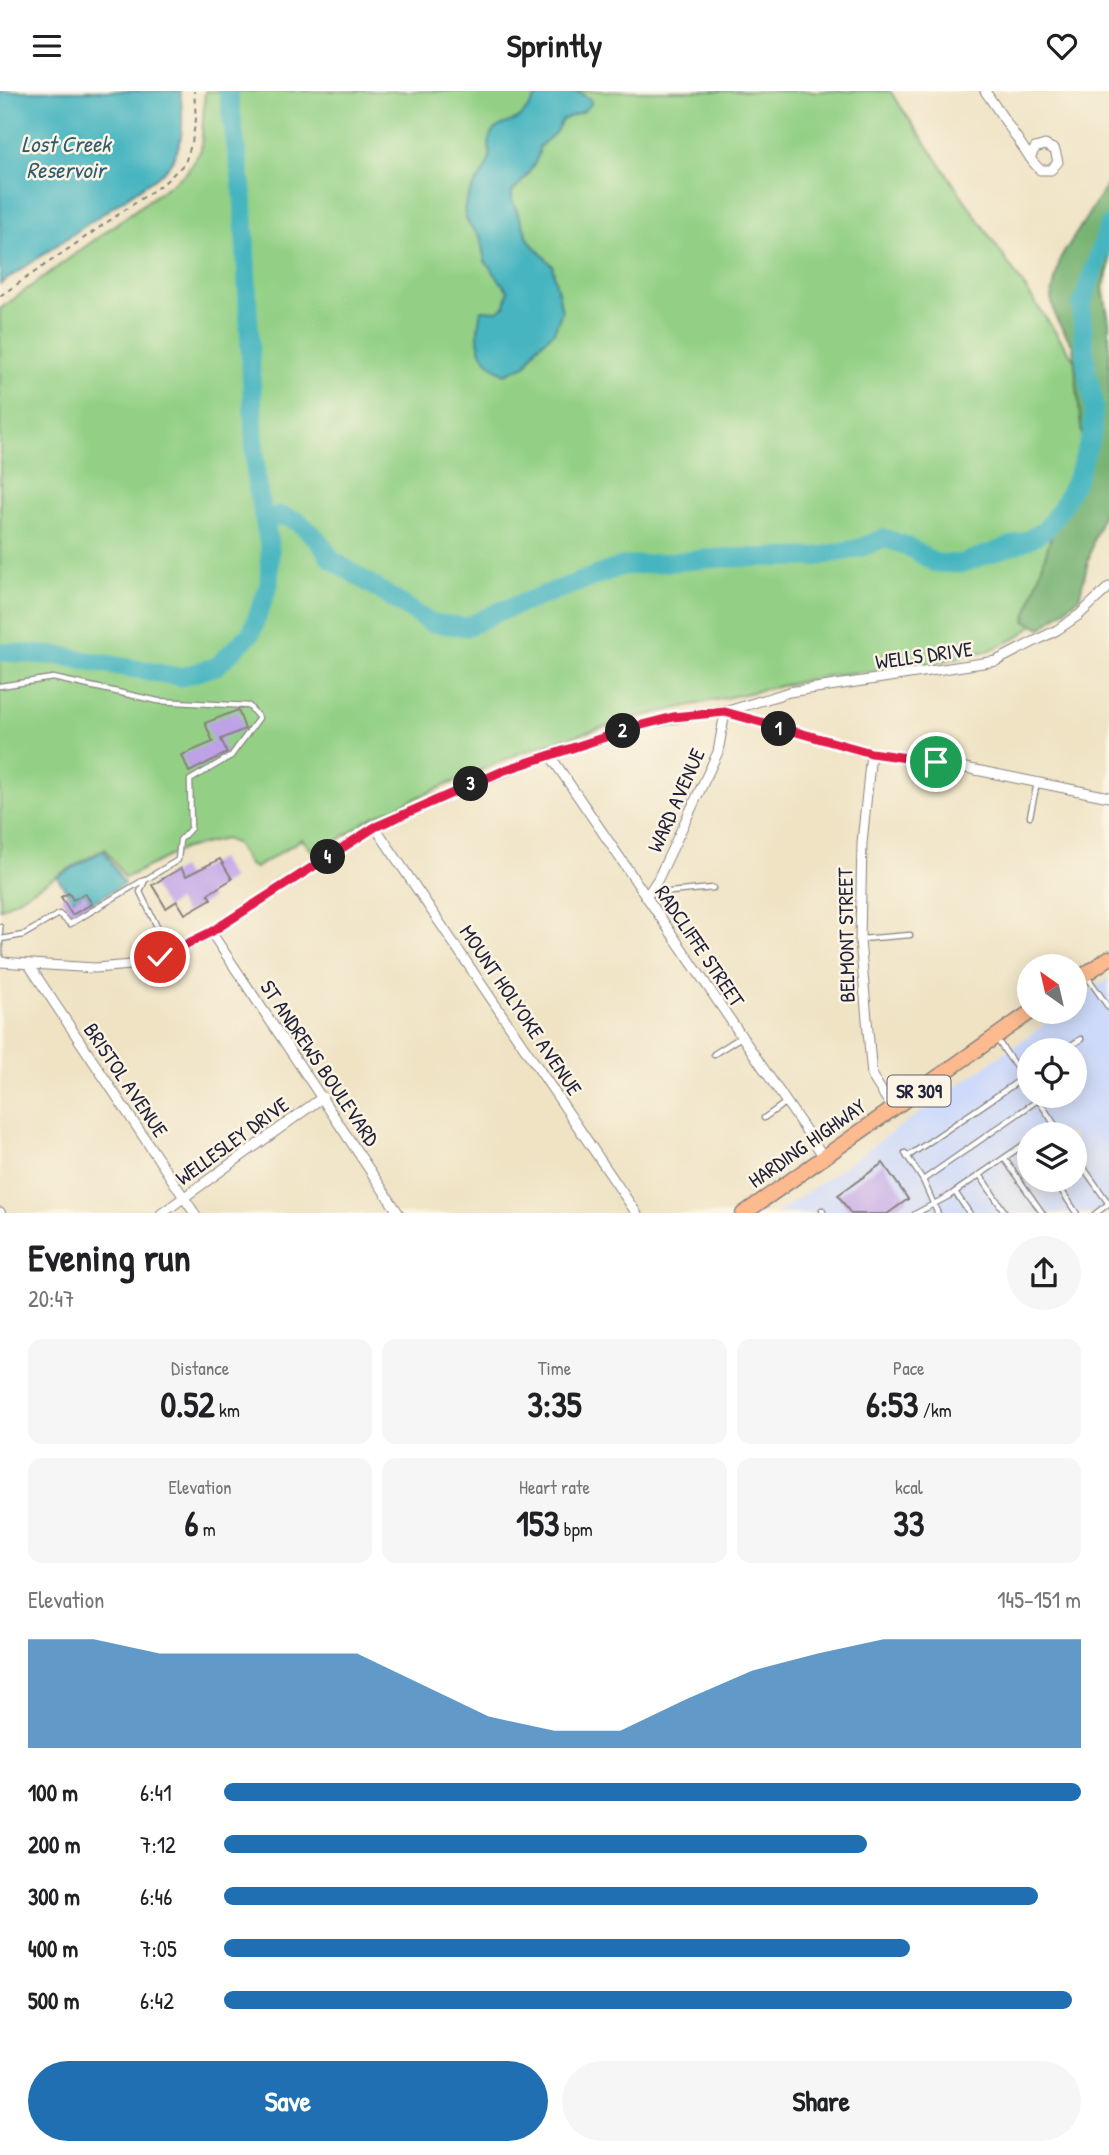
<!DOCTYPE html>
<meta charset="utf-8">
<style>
body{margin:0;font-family:"Patrick Hand",sans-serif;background:#f6f6f6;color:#202124;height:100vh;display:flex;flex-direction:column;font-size:26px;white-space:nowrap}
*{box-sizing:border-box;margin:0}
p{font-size:23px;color:#757577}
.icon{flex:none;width:38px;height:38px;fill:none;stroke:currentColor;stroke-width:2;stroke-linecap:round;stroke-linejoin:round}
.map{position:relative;height:1122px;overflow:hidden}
.drawer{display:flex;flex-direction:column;background:#fff;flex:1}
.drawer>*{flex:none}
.needle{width:46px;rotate:326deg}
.tools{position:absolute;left:1017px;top:863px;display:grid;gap:14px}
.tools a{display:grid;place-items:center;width:70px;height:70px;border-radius:50%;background:#fff;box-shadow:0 4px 18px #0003;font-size:35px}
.pin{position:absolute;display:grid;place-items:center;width:60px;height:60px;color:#fff;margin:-30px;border:4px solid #fff;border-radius:50%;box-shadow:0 2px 7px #0007}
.km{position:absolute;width:35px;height:35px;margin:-18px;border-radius:50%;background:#222;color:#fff;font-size:19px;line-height:35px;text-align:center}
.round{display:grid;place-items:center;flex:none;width:74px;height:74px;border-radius:37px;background:#f6f6f6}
.head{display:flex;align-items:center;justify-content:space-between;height:119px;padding:0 28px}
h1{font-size:38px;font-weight:700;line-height:52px}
.figures{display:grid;grid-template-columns:repeat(3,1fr);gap:10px;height:119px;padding:7px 28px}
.figures div{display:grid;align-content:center;border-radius:14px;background:#f6f6f6;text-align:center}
.figures b{font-size:35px;font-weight:700}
.figures small{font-size:19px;font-weight:400}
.figures p{font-size:19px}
.chart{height:196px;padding:14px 28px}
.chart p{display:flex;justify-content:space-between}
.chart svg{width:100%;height:126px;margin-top:7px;fill:#1f6fb2;opacity:.7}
.cta{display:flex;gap:14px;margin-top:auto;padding:14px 28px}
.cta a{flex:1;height:80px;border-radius:42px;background:#1f6fb2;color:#fff;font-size:28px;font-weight:700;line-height:80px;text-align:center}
.cta a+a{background:#f6f6f6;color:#202124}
ul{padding:0 28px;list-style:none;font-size:23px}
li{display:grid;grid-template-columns:112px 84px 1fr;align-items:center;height:52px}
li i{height:18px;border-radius:9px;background:#1f6fb2}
header{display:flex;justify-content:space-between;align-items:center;height:91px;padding:0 28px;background:#fff;font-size:32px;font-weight:700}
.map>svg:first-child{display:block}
.built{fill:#cedafa;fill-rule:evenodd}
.green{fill:#93d085;stroke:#5a7960;stroke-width:2}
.forest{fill:#76b272;stroke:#4c6a56;stroke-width:2}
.water{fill:#46b5c0;stroke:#346c7e;stroke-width:2}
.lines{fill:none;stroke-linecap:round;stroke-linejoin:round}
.river{stroke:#46b5c0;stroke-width:19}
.building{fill:#bfa1e8}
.lane-casing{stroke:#888280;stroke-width:7}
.street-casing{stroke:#888280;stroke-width:11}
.primary-casing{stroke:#888280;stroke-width:17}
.path{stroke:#888280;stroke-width:2;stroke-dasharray:5 5;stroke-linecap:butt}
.lane{stroke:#fff;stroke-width:4.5}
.street{stroke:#fff;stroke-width:9}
.primary{stroke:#fcba8e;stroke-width:14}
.route-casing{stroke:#fff;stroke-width:14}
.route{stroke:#e11d48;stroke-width:9}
.labels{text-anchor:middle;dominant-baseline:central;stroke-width:5;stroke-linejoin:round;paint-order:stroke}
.shield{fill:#fcf5e5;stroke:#63616e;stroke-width:2}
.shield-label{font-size:19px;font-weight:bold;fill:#22223b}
.street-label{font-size:21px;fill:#22223b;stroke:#fcf5e5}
.water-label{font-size:23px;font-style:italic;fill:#305d70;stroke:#fcf5e5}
</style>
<header><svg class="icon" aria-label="menu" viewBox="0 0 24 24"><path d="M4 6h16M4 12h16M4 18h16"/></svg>Sprintly<svg class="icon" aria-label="heart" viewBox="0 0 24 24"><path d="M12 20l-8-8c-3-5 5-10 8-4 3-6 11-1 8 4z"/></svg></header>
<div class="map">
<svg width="1109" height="1123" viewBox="0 0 1109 1123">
<rect width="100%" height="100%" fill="#fcf5e5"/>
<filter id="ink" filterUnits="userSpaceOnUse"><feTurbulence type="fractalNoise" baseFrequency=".0143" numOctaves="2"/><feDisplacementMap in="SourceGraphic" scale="14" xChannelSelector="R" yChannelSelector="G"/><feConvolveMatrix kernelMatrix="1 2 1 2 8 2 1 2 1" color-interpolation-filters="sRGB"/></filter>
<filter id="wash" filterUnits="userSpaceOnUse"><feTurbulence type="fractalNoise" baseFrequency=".00686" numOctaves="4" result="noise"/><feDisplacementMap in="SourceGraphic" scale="28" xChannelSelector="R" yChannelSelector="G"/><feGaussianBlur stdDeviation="1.57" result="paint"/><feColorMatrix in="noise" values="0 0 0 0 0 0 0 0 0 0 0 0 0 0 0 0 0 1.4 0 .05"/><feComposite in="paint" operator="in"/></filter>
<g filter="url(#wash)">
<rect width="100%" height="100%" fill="#efe3c4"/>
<path class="built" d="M1109 887V1122L776 1123 1062 921 1074 920 1075 911ZM1029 959H1074V1004H1029ZM1029 1043H1074V1088H1029Z"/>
<path class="green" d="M205 0H890L1104 312 1109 328 1050 520 1017 547 990 559 931 573 826 585 633 627 522 661 371 727 316 764 302 748 255 777 249 774 235 752 225 748 185 757 125 787 105 757 0 818V218L186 82 201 59Z"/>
<path class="forest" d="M1109 91V175L1103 197 1109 231V406L1093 451 1079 507 1042 537 1025 530 1082 346 1073 255 1056 227 1051 207 1060 168Z"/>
<g class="water">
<path d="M0 0H180C184 30 185 60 162 82L0 193Z"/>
<path d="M542 0H576L591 8V13L584 20 562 29 555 42 539 56C541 69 522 92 512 101V109L530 151 552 174 562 220 554 241 537 256 526 274 505 283C475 267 475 249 481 219L497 220 505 215 508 200 485 170 480 145C445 118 479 95 489 70 492 60 485 50 493 40 499 33 510 32 517 28 529 21 533 7 542 0Z"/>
<path d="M104 759 124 793 91 812 85 802 73 809 57 786Z"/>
</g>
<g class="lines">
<g class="river">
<path d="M266 438 269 428 279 424 299 431 319 450 331 468 431 532 467 536 498 521 622 475 719 467 815 466 860 457 884 447 907 455 935 472 960 473 1028 449 1045 439 1060 419 1077 387 1092 343 1094 313 1086 276 1081 216 1109 134"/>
<path d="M0 561 61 565 181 586 217 575 251 542 269 494 270 458 256 389 243 104 228 0"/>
</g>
</g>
<g id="blocks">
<g class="building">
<path d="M238 619 245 638 221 648 227 662 189 681 182 664 213 651 205 632Z"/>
<path d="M220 768 232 788 208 803 211 808 185 823 177 810 166 817 152 794 181 777 186 785Z"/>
<path d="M69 802 73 809 85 802 92 813 72 824 61 806Z"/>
<path d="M883 1072 908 1108 887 1123H851L838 1104Z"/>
</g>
</g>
</g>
<g filter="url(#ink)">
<use href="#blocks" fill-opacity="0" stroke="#888280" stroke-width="2"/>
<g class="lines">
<defs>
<g id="lane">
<path d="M0 595 53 587 158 610 249 615 259 627 231 665 190 689 191 737 180 749 178 769 145 789 140 801 169 860"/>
<path d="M1030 725 1037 692"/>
<path d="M648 803 713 797"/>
<path d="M0 836V870"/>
<path d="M1 848 23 844 59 823 70 833 142 790"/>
<path d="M861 848 910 844"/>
<path d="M1086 884 1109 917"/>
<path d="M996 947 1029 995"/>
<path d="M1064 959 1081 948"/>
<path d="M714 963 741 946"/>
<path d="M1035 1004 1061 1043"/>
<path d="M764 1027 785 1012"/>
<path d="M1039 1043 1054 1033"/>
<path d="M905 1062 923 1089 938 1123"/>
<path d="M1074 1063 1109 1113"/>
<path d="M907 1066 1029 983"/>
<path d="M1004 1067 1043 1123"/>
<path d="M980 1084 1006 1123"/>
<path d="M1054 1088 1077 1123"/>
<path d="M923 1089 1038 1009"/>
<path d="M955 1101 970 1123"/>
<path d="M822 1119 824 1123"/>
<path d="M915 1123 949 1105 1029 1050"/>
<path d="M1095 1123 1108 1113"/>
</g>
<g id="street">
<path d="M985 0 1033 71 1040 79H1051L1058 71 1055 59 1045 54 1035 57 1030 67"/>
<path d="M871 662 862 752 860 849 872 985 893 1018"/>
<path d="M549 663 824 1066"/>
<path d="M375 736 637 1123"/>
<path d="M646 806 658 788 718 661 725 621 789 601 996 570 1057 539 1079 524 1109 496"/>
<path d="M211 841 399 1123"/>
<path d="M0 871 95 877 131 874 160 866 211 841 375 736 532 669 642 634 696 623 725 621 871 662 936 671 1109 706"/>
<path d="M29 874 195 1123"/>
<path d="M0 1121 1 1123"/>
<path d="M161 1123 323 1006"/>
</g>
<g id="primary">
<path d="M1074 891 1109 867"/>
<path d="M743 1123 1032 920"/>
</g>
</defs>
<use href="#lane" class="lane-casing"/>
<use href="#street" class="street-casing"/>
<use href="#primary" class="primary-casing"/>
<path class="path" d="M0 205 164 92 185 72 192 51 196 28 194 0"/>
<use href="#lane" class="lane"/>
<use href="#street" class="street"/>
<use href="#primary" class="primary"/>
</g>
</g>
<g class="lines" filter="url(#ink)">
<defs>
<path id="route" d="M160 866 211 841 375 736 505 679 642 634 673 626 725 621 871 662 936 671"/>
</defs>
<use href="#route" class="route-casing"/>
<use href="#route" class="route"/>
</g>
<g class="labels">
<rect class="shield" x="887.5" y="984.5" width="63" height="31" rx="5"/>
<g class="shield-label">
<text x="919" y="1000">SR 309</text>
</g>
<g class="street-label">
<text transform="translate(924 564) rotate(-8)">WELLS DRIVE</text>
<text transform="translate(676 709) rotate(-66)">WARD AVENUE</text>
<text transform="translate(846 844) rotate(-91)">BELMONT STREET</text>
<text transform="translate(700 855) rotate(56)">RADCLIFFE STREET</text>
<text transform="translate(521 919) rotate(56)">MOUNT HOLYOKE AVENUE</text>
<text transform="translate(320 972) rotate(56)">ST ANDREWS BOULEVARD</text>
<text transform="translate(126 989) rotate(56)">BRISTOL AVENUE</text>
<text transform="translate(232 1050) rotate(-36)">WELLESLEY DRIVE</text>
<text transform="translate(807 1052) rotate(-35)">HARDING HIGHWAY</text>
</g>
<g class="water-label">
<text x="66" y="52">Lost Creek<tspan x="66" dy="26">Reservoir</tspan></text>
</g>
</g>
</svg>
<div class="tools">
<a><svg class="needle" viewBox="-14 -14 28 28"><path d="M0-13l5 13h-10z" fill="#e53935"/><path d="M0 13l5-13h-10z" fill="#757577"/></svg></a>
<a><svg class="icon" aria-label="locate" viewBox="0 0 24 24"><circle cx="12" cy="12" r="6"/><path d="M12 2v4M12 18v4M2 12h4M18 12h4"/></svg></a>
<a><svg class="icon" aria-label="layers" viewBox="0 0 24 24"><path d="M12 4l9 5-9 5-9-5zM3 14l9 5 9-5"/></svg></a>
</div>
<div class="pin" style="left:936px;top:671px;background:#1e9e55"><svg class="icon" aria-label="arrive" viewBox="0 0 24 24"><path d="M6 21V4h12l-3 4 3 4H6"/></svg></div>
<div class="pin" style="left:160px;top:866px;background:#d93025"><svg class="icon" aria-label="check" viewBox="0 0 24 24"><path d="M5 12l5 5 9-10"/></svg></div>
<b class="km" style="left:779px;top:638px">1</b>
<b class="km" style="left:623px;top:640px">2</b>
<b class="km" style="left:471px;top:693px">3</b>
<b class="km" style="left:328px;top:766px">4</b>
</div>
<section class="drawer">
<div class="head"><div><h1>Evening run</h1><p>20:47</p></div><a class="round"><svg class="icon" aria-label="share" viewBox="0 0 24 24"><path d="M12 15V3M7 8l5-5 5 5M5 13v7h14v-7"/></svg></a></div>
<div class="figures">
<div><p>Distance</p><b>0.52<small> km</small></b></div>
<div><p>Time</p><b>3:35</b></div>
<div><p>Pace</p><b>6:53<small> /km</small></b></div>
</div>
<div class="figures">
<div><p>Elevation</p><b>6<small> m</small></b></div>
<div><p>Heart rate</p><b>153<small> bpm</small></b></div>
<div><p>kcal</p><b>33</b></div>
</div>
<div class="chart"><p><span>Elevation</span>145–151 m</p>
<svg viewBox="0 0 160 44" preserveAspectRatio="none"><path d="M0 44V6L10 6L20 11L30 11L40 11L50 11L60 22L70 33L80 38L90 38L100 27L110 17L120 11L130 6L140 6L150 6L160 6V44z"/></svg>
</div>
<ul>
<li><b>100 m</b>6:41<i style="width:100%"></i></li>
<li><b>200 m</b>7:12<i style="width:75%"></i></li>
<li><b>300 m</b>6:46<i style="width:95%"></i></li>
<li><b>400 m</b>7:05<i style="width:80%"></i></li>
<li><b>500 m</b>6:42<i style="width:99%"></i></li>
</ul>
<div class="cta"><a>Save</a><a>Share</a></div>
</section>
